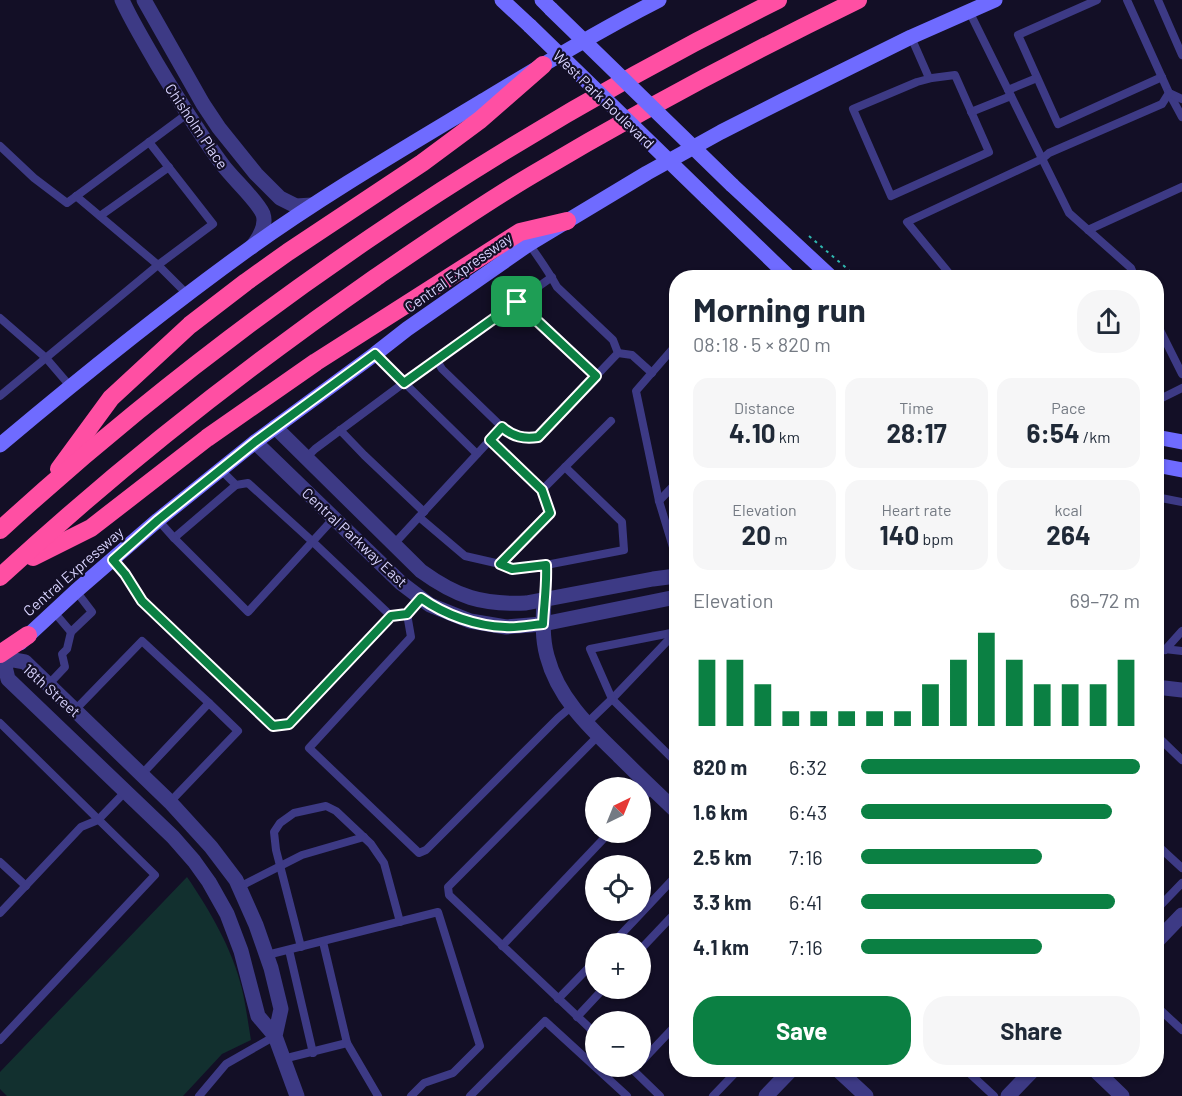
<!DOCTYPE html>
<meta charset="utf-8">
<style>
body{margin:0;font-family:Barlow,sans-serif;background:#f6f6f7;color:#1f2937;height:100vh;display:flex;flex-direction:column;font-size:22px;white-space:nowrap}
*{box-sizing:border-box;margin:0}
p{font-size:20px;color:#747a83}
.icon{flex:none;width:33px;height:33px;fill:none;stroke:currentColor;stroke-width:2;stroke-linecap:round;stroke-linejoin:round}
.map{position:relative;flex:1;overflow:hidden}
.sheet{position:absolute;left:669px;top:270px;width:495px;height:807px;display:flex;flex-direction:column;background:#fff;border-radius:24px;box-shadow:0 2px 4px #0004}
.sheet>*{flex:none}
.needle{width:39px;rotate:43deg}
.tools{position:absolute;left:585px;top:777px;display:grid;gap:12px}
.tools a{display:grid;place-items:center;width:66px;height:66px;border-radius:50%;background:#fff;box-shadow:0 2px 4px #0004;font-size:30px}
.pin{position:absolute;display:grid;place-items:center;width:51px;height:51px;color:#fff;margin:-26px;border-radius:12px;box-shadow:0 3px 9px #0006}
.round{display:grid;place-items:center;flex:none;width:63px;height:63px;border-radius:24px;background:#f6f6f7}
.head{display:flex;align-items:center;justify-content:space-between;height:102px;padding:0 24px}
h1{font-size:33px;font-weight:700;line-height:45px}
.figures{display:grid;grid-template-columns:repeat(3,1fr);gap:9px;height:102px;padding:6px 24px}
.figures div{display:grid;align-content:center;border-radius:15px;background:#f6f6f7;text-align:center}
.figures b{font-size:26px;font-weight:700}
.figures small{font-size:16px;font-weight:400}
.figures p{font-size:16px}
.chart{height:168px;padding:12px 24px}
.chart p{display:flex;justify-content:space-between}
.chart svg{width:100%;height:108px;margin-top:6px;stroke:#0b8043;stroke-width:6}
.primary-button{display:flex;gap:12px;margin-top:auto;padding:12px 24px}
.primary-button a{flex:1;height:69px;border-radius:24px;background:#0b8043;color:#fff;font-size:24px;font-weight:700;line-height:69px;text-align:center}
.primary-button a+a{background:#f6f6f7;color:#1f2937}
ul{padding:0 24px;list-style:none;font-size:20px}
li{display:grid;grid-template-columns:96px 72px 1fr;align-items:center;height:45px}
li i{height:15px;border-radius:8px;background:#0b8043}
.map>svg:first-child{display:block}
.green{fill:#12302f}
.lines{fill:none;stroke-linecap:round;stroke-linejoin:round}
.path{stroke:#2fb8b0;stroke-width:2;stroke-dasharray:3 4.5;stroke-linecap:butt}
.service{stroke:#3d3a85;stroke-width:8}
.minor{stroke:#3d3a85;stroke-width:15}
.tertiary{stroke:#3d3a85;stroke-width:15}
.secondary{stroke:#6f6bff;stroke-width:15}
.motorway{stroke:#ff4fa3;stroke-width:18}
.secondary-bridge{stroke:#6f6bff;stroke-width:15}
.route-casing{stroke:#fff;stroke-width:12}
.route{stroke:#0b8043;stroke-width:8}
.labels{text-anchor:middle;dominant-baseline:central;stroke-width:4.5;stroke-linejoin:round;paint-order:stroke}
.street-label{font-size:15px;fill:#d9d4ff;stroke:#130f26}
</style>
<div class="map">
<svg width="1182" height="1096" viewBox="0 0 1182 1096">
<rect width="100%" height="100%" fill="#130f26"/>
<path class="green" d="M187 877C209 909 233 950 242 989 246 1006 248 1023 251 1040L222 1054 183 1096H7L0 1089V1072Z"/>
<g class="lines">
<path class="path" d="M809 236 858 278"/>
<g class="service">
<path d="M1097 0 1018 35 1058 124 1162 77"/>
<path d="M1127 0 1169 93 1182 117"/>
<path d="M1158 0 1182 55"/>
<path d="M969 11 1069 213 1131 268 1135 278"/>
<path d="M911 37 929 78"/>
<path d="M955 75 989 152 891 196 853 109 917 82 932 78Z"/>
<path d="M1008 90 1037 78"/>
<path d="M1169 93 1182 99"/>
<path d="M971 112 1011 96"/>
<path d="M0 146 34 178 67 203 187 114"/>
<path d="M76 196 158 265 187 294"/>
<path d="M100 216 169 167"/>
<path d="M1088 230 1182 187"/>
<path d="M529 244C539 258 549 272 557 287L613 340 618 353 538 437 525 439 505 430 442 369 436 359 552 277"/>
<path d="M953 278 907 222 1042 159 1049 153 1162 104 1169 93"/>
<path d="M517 302 596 376"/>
<path d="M0 318 46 358 70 386"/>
<path d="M1156 322 1182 374"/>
<path d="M676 345 636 391 659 501 676 557"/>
<path d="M618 353 632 355 652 373"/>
<path d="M375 354 477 454"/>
<path d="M0 396 158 265 213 224 149 142"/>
<path d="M1156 401 1182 388"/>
<path d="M340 430 364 455 424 512"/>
<path d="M490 440 542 490 550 513 500 564 512 569 546 565 547 585 544 600"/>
<path d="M306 458 315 449 436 359"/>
<path d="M220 469 236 485 248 483 313 542 391 616 407 614"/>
<path d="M236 485 174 538 248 612 334 518"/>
<path d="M542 490 611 421"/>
<path d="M1156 497 1182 502"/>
<path d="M659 501 676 483"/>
<path d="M419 517 465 556 500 564"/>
<path d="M158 520 174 538"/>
<path d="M394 544 502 427"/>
<path d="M113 560 125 574 142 601 273 726 289 724 391 616"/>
<path d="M546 565 624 550 622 522 565 467"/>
<path d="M421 598 407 614 411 637 309 748 419 853 426 850 558 718 571 707"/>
<path d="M54 612 71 632 92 612 76 591"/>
<path d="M676 632 612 699 676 762"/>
<path d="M1156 648 1182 651"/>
<path d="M1165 650 1182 631"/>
<path d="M48 685 65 667 62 654 67 649 71 632"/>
<path d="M75 710 142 641 209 703"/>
<path d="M0 723 155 875 0 1040"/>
<path d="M586 724 612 699 590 649 676 632"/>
<path d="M1156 735 1182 760"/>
<path d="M142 774 209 703 238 731 170 802"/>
<path d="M640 801 652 788"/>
<path d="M1156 844 1182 868"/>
<path d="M0 862 26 886"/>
<path d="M239 887 302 855 364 837"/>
<path d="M1156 910 1182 883"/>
<path d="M0 913 81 827 98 820 125 792"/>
<path d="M323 942 347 1043"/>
<path d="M612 944 676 876"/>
<path d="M502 946 610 832"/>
<path d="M301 947 276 850 274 832 280 823 294 813 326 806 336 811 371 844 384 863 400 922"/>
<path d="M289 950 313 1053"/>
<path d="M640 950 676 912"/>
<path d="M267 955 438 912 480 1046 453 1073 424 1083 411 1096"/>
<path d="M558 999 596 960"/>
<path d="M1156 1006 1182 1030"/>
<path d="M577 1017 604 988"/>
<path d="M596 1034 449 895 448 887 598 736"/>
<path d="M283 1059 347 1043 378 1096"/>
<path d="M640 1063 676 1025"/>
<path d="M629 1066 660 1096"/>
<path d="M966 1070 994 1096"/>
<path d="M199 1096 226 1064 275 1036"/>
<path d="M470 1096 545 1021 627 1096"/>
<path d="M713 1096 738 1070"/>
</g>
<g class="minor">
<path d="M544 600C543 619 542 638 547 656 558 698 589 727 619 756 638 775 657 793 676 811"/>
<path d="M1156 942 1182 915"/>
<path d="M838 1070 866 1096"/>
<path d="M1095 1070 1122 1096"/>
<path d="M1008 1096 1033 1070"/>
</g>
<g class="tertiary">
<path d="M122 0C132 22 145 43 157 64 178 99 198 132 222 164 232 178 257 200 263 214 267 226 259 238 252 247"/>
<path d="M144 0 203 104 219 128 256 174 280 198 296 206 312 205"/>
<path d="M275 427 421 571C457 597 482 605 526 603L653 579 676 576"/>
<path d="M255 442 401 583 430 605 470 621 506 627 543 624 676 597"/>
<path d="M1156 687 1182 690"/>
<path d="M275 1036 281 1009 271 968 256 925 236 880 211 847 170 802 25 662 3 658 8 679 173 837 194 861 209 882 227 914 241 951 258 1016 275 1036 297 1096"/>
<path d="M766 1096 791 1070"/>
</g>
<g class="secondary">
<path d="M502 0 530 26"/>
<path d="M542 0 551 9"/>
<path d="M732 185 832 278"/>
<path d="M707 198 790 278"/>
<path d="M1156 437 1182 442"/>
<path d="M0 445C81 377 164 310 250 248 324 195 403 149 481 102 539 67 598 31 659 0"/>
<path d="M1156 465 1182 470"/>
<path d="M20 643 76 591 158 520 255 442 375 354 407 329 529 244 647 173 721 132 784 100 911 37 995 0"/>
</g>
<g class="motorway">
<path d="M59 469 111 398 190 325 246 282 288 252 422 163 480 120 543 65"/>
<path d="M0 530C232 318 497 139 778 0"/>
<path d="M33 557 91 528 207 438 316 362 520 232 567 221"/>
<path d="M0 577C117 469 244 369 375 278 426 243 478 207 532 175 638 112 747 54 858 0"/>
<path d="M0 654 28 635"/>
</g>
<g class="secondary-bridge">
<path d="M551 9 732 185"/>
<path d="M530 26 707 198"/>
</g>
</g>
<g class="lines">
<defs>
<path id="route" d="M517 302 596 376 538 437C524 439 513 437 502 427L490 440 542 490 550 513 500 564 512 569 546 565C547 585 544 604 543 624 531 625 518 628 505 627 476 626 445 615 421 598L407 614 391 616 289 724 273 726 142 601 125 574 113 560 158 520 255 442 375 354 404 383Z"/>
</defs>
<use href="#route" class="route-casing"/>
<use href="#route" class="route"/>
</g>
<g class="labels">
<g class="street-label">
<text transform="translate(604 99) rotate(44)">West Park Boulevard</text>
<text transform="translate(197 126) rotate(56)">Chisholm Place</text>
<text transform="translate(458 272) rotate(-35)">Central Expressway</text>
<text transform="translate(355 537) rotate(43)">Central Parkway East</text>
<text transform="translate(73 571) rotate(-41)">Central Expressway</text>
<text transform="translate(52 690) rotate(42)">18th Street</text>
</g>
</g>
</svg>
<div class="tools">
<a><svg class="needle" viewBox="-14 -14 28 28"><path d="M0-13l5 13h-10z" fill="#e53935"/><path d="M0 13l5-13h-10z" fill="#747a83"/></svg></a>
<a><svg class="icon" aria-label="locate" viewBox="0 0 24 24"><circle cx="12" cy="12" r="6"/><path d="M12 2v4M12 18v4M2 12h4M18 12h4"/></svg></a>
<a>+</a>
<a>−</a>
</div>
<div class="pin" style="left:517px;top:302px;background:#1e9e55"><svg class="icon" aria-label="arrive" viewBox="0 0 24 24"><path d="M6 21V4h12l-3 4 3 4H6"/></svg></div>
<section class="sheet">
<div class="head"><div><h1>Morning run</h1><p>08:18 · 5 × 820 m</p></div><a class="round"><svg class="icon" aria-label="share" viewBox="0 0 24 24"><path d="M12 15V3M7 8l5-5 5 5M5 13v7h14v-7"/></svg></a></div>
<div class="figures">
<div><p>Distance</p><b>4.10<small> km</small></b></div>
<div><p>Time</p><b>28:17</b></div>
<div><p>Pace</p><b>6:54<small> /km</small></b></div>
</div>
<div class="figures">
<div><p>Elevation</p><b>20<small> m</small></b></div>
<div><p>Heart rate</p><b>140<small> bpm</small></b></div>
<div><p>kcal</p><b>264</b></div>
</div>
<div class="chart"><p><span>Elevation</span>69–72 m</p>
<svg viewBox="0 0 160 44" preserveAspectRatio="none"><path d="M5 44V17M15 44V17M25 44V27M35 44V38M45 44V38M55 44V38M65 44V38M75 44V38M85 44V27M95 44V17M105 44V6M115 44V17M125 44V27M135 44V27M145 44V27M155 44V17"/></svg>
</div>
<ul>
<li><b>820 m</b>6:32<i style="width:100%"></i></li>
<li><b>1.6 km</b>6:43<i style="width:90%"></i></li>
<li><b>2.5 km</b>7:16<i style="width:65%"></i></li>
<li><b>3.3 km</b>6:41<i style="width:91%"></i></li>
<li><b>4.1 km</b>7:16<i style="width:65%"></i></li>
</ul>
<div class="primary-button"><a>Save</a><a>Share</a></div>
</section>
</div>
